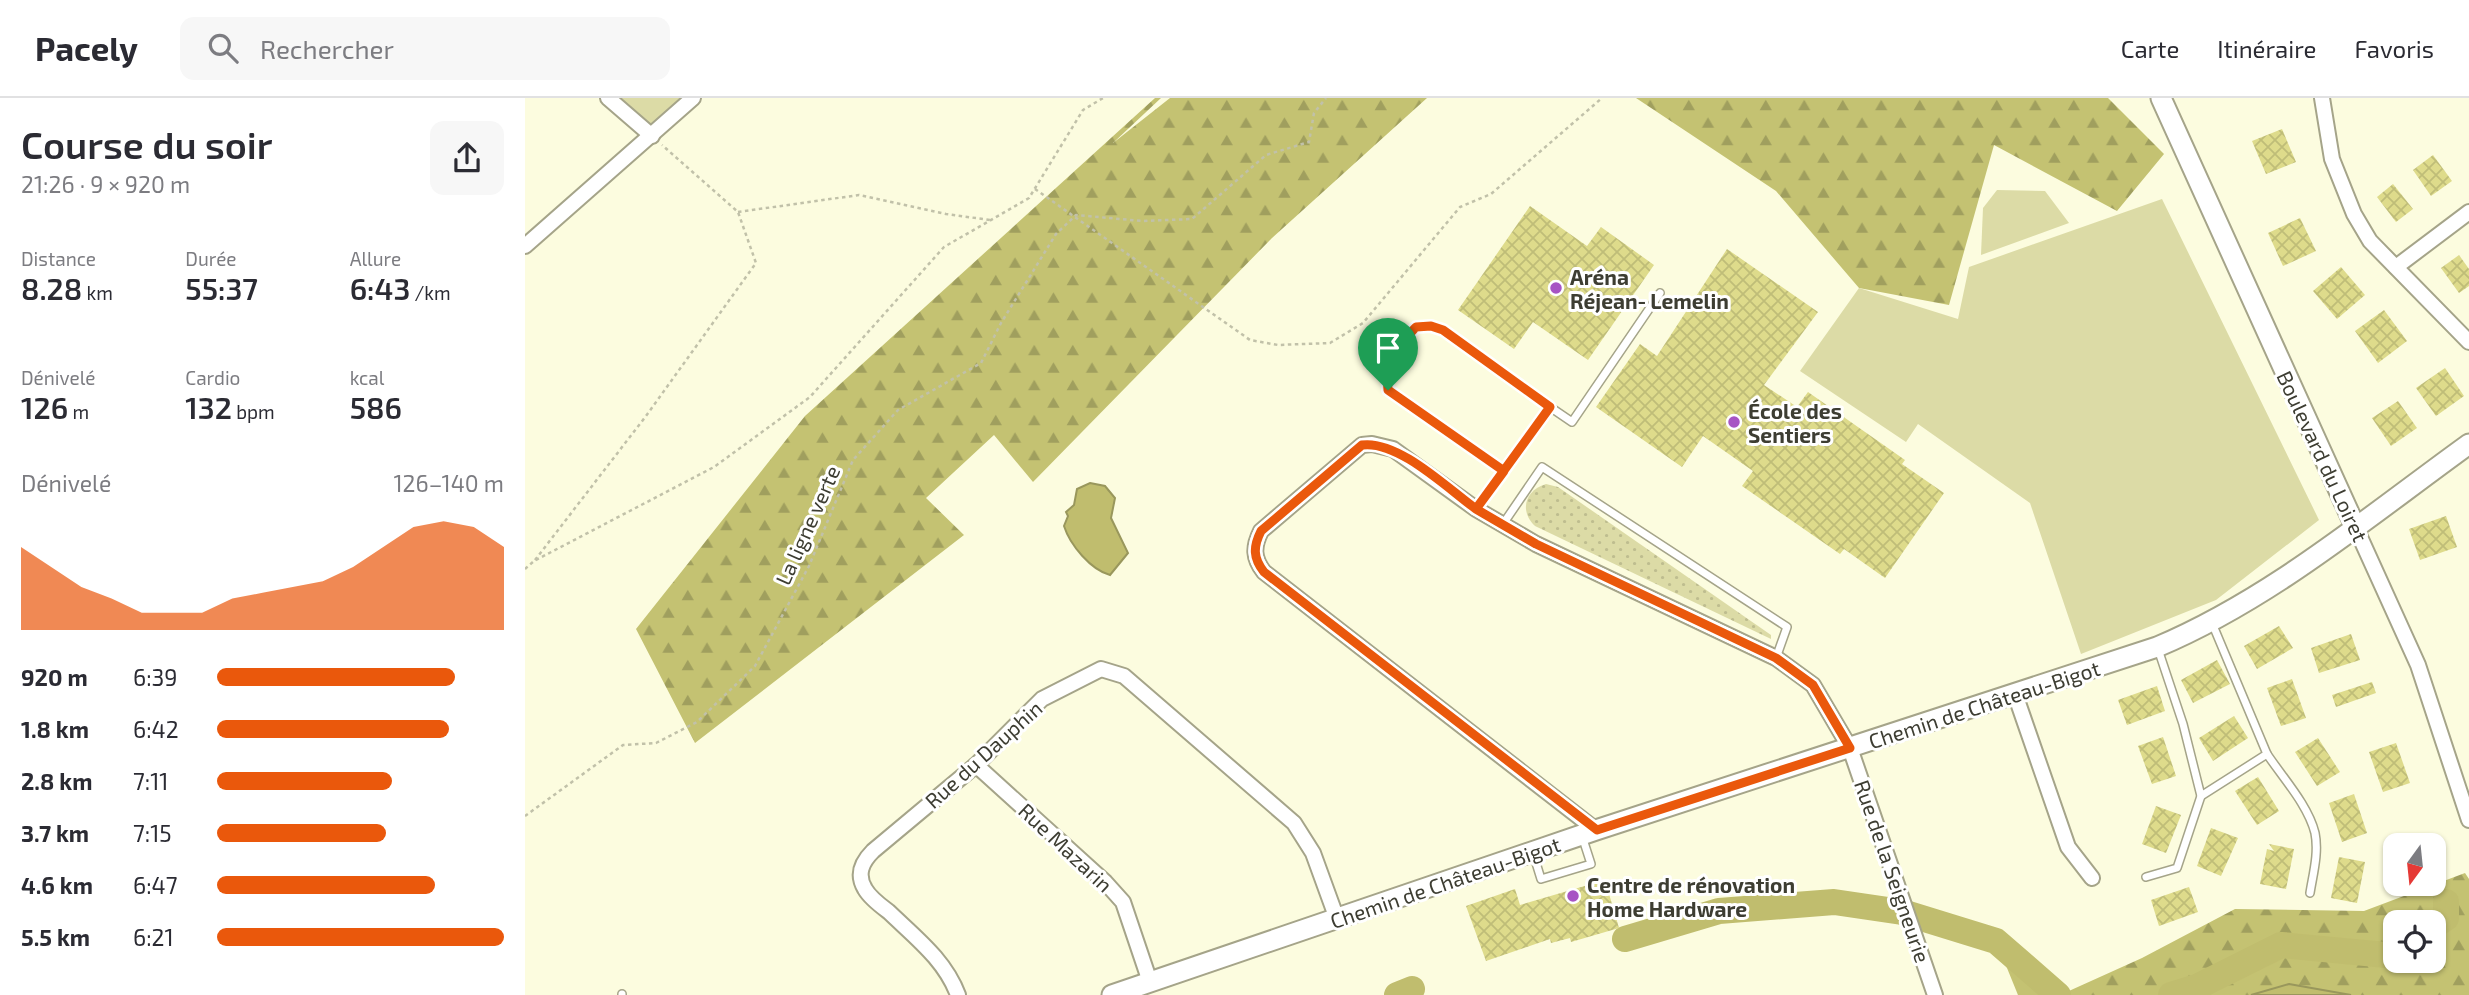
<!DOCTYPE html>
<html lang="fr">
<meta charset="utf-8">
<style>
body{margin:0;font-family:"Exo 2",sans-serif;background:#f7f7f7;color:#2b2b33;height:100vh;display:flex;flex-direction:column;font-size:26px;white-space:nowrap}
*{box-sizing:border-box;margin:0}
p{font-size:23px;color:#7c7c81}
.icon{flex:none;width:38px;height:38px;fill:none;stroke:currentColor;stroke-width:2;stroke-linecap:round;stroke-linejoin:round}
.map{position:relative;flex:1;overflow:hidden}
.side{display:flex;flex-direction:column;background:#fff;width:525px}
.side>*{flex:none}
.needle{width:46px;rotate:195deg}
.fabs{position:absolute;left:1858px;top:735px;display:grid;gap:14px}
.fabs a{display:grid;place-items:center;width:63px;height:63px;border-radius:14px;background:#fff;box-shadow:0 2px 5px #0004;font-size:35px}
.pin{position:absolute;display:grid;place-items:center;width:60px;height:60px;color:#fff;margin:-72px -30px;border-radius:50% 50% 50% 0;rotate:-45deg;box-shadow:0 0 7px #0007}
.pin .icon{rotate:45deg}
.round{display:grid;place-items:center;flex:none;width:74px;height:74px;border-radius:14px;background:#f7f7f7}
.headline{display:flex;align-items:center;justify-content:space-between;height:119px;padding:0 21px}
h1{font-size:38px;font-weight:600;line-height:52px}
.stats{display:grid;grid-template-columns:repeat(3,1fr);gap:10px;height:119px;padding:7px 21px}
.stats div{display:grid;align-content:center}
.stats b{font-size:30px;font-weight:600}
.stats small{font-size:19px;font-weight:400}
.stats p{font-size:19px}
.chart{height:196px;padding:14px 21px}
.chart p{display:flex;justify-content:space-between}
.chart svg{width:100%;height:126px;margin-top:7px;fill:#ea580c;opacity:.7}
ul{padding:0 21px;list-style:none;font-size:23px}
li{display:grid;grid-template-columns:112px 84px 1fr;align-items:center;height:52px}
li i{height:18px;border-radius:9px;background:#ea580c}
header{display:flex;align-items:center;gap:42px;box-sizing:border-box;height:98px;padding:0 35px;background:#fff;border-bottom:2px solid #e1e1e2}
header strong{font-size:33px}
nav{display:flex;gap:38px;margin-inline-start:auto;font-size:24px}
.search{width:490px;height:63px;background:#f7f7f7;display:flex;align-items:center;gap:18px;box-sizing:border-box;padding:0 24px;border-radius:14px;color:#7c7c81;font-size:26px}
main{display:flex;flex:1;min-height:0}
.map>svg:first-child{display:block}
.grass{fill:url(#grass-dots)}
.forest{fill:url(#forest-firs);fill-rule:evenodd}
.park{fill:#dcdba6}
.water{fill:#c0bd6e;stroke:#99975c;stroke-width:2}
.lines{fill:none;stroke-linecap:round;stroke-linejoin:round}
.river{stroke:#c0bd6e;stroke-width:26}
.building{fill:url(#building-cross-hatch)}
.lane-casing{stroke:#a5a489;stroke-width:10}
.street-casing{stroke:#a5a489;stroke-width:18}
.secondary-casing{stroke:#a5a489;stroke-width:23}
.path{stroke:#c1c1a9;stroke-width:2.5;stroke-dasharray:3.5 3.5;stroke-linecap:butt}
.lane{stroke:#fff;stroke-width:7}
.street{stroke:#fff;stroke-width:14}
.secondary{stroke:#fff;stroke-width:19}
.route-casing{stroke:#fff;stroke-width:14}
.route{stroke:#ea580c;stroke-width:9}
.poi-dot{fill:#a754c4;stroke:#fff;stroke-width:2.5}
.labels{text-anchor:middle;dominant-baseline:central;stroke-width:6;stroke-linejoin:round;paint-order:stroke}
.poi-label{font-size:21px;font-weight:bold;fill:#3d3d32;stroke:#fff;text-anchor:start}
.street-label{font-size:21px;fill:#3d3d32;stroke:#fff}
</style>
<header>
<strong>Pacely</strong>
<div class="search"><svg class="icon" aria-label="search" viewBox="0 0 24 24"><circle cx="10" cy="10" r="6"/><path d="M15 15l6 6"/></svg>Rechercher</div>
<nav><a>Carte</a><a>Itinéraire</a><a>Favoris</a></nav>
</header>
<main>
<section class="side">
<div class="headline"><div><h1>Course du soir</h1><p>21:26 · 9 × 920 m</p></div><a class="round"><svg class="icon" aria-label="share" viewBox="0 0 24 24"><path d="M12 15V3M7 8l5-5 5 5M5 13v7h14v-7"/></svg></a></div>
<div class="stats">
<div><p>Distance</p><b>8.28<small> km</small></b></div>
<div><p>Durée</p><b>55:37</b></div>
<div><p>Allure</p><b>6:43<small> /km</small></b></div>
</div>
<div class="stats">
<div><p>Dénivelé</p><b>126<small> m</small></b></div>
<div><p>Cardio</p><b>132<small> bpm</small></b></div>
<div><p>kcal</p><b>586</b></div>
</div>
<div class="chart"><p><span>Dénivelé</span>126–140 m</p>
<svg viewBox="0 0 160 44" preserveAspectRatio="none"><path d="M0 44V15L10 22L20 29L30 33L40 38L50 38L60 38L70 33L80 31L90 29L100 27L110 22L120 15L130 8L140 6L150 8L160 15V44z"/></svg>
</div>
<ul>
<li><b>920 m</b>6:39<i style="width:83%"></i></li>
<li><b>1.8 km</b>6:42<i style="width:81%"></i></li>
<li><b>2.8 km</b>7:11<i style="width:61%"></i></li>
<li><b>3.7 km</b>7:15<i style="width:59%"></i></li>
<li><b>4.6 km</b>6:47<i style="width:76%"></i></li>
<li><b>5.5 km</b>6:21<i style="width:100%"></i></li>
</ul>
</section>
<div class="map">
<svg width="1944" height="897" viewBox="0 0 1944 897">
<defs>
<pattern id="grass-dots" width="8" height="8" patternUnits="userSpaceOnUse" patternTransform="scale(1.75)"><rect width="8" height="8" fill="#dcdba6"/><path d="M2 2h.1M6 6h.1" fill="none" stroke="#bebd8f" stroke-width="1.8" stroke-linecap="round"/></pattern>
<pattern id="forest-firs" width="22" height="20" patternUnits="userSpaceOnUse" patternTransform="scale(1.75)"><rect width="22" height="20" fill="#c4c272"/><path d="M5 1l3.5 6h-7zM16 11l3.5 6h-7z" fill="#a09f5e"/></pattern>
<pattern id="building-cross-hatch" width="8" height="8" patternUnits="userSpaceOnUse" patternTransform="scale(1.75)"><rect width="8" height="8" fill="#dedb8b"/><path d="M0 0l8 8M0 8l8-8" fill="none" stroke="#bfbd78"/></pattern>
</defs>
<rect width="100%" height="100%" fill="#fcfcdf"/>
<path class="grass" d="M1021 386 1033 389 1246 537V541L1010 428C994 413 1000 392 1021 386Z"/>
<g class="forest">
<path d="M630 0H636L588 45 645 0H902L747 140 508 384 469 337 401 400 439 437 170 645 111 531 280 318Z"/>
<path d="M1111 0H1583L1639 56 1592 113 1469 47 1424 207 1334 190 1251 93Z"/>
<path d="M1940 775 1944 781V897H1826L1764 886 1726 897H1535L1617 860 1710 811 1839 813ZM1871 824H1909V863H1871Z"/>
<path d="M1471 843 1533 897H1493Z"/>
</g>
<g class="park">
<path d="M83 0H168L127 38Z"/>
<path d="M1472 92 1520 93 1544 125 1456 157 1458 110Z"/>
<path d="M1637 101 1794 422 1691 502 1556 556 1505 405 1393 326 1381 344 1275 273 1334 190 1433 221 1444 169Z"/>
</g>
<g class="water">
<path d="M565 385 580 388 590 400 586 420 603 455 585 477C566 472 545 447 539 428L543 418 541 414 549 407 552 391Z"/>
<path d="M1764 886 1826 897H1726Z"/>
</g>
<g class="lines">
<g class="river">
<path d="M1909 828 1921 820V804"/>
<path d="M1100 841 1194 813 1309 804 1377 814 1471 843 1533 897"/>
<path d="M872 897 887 891"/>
<path d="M1646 897 1672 889 1756 847 1861 857 1871 851"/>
</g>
</g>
<g class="building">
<path d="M1757 31 1771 64 1741 76 1727 43Z"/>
<path d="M1908 57 1927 83 1906 98 1888 72Z"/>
<path d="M1868 86 1888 111 1871 124 1852 99Z"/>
<path d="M1005 108 1062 148 1076 129 1129 167 1063 262 1008 224 989 251 933 212Z"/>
<path d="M1775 120 1791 153 1758 168 1743 135Z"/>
<path d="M1202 151 1293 214 1239 287 1272 309 1283 294 1380 362 1377 366 1419 395 1360 480 1319 451 1315 456 1217 388 1228 373 1178 338 1157 369 1071 309 1115 246 1132 258Z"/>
<path d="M1934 157 1944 171V188L1934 195 1916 170Z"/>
<path d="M1816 169 1840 197 1812 221 1788 193Z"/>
<path d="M1859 212 1882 243 1853 265 1830 233Z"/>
<path d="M1920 270 1939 298 1911 318 1891 290Z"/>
<path d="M1873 303 1892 330 1866 348 1847 320Z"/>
<path d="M1921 418 1932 449 1895 462 1884 431Z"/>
<path d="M1754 528 1768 550 1732 571 1719 548Z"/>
<path d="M1826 536 1835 562 1794 575 1786 550Z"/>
<path d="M1692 562 1705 586 1668 605 1656 582Z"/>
<path d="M1767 581 1781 620 1756 628 1742 590Z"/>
<path d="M1847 584 1851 595 1811 609 1807 597Z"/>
<path d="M1632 588 1640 613 1602 627 1593 602Z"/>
<path d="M1709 618 1723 640 1688 663 1674 640Z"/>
<path d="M1638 639 1651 678 1627 686 1613 648Z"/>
<path d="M1793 640 1815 674 1792 688 1770 654Z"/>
<path d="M1871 645 1885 685 1858 694 1844 654Z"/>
<path d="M1733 679 1754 713 1732 727 1710 693Z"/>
<path d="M1829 696 1842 735 1817 744 1804 705Z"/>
<path d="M1631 708 1656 717 1641 755 1617 746Z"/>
<path d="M1686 730 1713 740 1696 778 1672 768Z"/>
<path d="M1744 746 1769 751 1761 791 1735 786 1742 751 1749 753Z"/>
<path d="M1814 759 1840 764 1832 805 1806 800Z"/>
<path d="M1080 782 1094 830 1046 844 1045 840 1026 845 1025 841 961 863 941 808 990 791 995 807Z"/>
<path d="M1664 789 1673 814 1634 828 1626 802Z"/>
</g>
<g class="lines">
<defs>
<g id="lane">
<path d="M1025 309 1047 324 1135 195"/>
<path d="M951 411 1025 309 918 232 906 227 891 228C870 251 860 260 863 292L979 373"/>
<path d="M978 426 1017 369 1262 529 1251 560"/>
<path d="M1633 551 1658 626 1676 698 1742 656 1687 525"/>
<path d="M1742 656C1758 680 1783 707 1790 735 1794 755 1788 776 1785 795"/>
<path d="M1008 755 1016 781 1066 766 1057 738"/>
<path d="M1621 779 1652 770 1676 698"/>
<path d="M97 896V897"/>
</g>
<g id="street">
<path d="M83 0 127 38"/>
<path d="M1797 0 1807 61 1829 116 1845 143 1944 244"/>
<path d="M0 148 168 0"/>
<path d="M1871 169 1944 114"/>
<path d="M1830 428 1893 567 1944 722"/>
<path d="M1490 596 1543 749 1567 780"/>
<path d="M451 667 580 784 598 804 625 884"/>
<path d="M1071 732 739 474C728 460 728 449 736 433L837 347 847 346 868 351 951 411 1011 446 1251 560 1288 587 1325 650 1410 897"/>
<path d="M433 897C420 862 391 840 364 814 356 808 345 800 340 791 331 776 337 764 348 753L451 667 517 601 576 571 599 578 769 725 788 755 812 821"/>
</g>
<g id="secondary">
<path d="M1636 0 1830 428"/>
<path d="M587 897 1071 732 1632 549C1746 501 1844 418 1944 346"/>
</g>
</defs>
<use href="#lane" class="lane-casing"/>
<use href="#street" class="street-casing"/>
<use href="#secondary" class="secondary-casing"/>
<g class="path">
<path d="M510 91 725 242 753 247 805 245 838 225 935 109 966 96 1077 0"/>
<path d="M213 114 334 97 421 116 465 122"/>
<path d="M10 462 121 318 231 165 213 114 137 47"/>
<path d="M0 471 9 463 189 369 285 299 419 149 504 100 558 12 578 0"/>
<path d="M0 718 98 647 131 645 172 624 230 568 284 468 328 362 373 312 456 265 476 225 531 136 551 117 617 123 667 121 741 57 784 44 789 15 801 0"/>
</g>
<use href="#lane" class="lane"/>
<use href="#street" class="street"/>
<use href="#secondary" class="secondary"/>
</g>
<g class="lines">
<defs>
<path id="route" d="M863 292 979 373 951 411 1011 446 1251 560 1288 587 1325 650 1072 732 739 474C728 460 728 449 736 433L837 347C873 342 922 390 951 411L1025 309 918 232 906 228 891 229C870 251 860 260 863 292"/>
</defs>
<use href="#route" class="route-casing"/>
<use href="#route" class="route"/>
</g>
<g class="poi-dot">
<circle cx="1031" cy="190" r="7"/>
<circle cx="1209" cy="324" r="7"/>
<circle cx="1048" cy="798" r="7"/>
</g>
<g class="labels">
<g class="poi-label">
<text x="1045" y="178">Aréna<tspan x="1045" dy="24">Réjean‑Lemelin</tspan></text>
<text x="1223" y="312">École des<tspan x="1223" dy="24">Sentiers</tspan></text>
<text x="1062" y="786">Centre de rénovation<tspan x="1062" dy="24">Home Hardware</tspan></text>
</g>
<g class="street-label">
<text transform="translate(1798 358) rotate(65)">Boulevard du Loiret</text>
<text transform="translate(282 427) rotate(-66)">La ligne verte</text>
<text transform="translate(1459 606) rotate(-18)">Chemin de Château-Bigot</text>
<text transform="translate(458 656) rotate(-42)">Rue du Dauphin</text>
<text transform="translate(541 749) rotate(43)">Rue Mazarin</text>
<text transform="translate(1368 773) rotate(71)">Rue de la Seigneurie</text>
<text transform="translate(920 784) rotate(-19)">Chemin de Château-Bigot</text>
</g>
</g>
</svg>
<div class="fabs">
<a><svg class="needle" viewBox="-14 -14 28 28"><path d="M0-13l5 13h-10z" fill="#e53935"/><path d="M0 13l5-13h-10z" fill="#7c7c81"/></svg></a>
<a><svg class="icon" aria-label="locate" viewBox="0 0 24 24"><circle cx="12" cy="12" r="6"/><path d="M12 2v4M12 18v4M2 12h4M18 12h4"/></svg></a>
</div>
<div class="pin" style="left:863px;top:292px;background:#1e9e55"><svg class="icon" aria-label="arrive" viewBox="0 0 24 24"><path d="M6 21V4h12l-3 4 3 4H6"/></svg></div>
</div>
</main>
